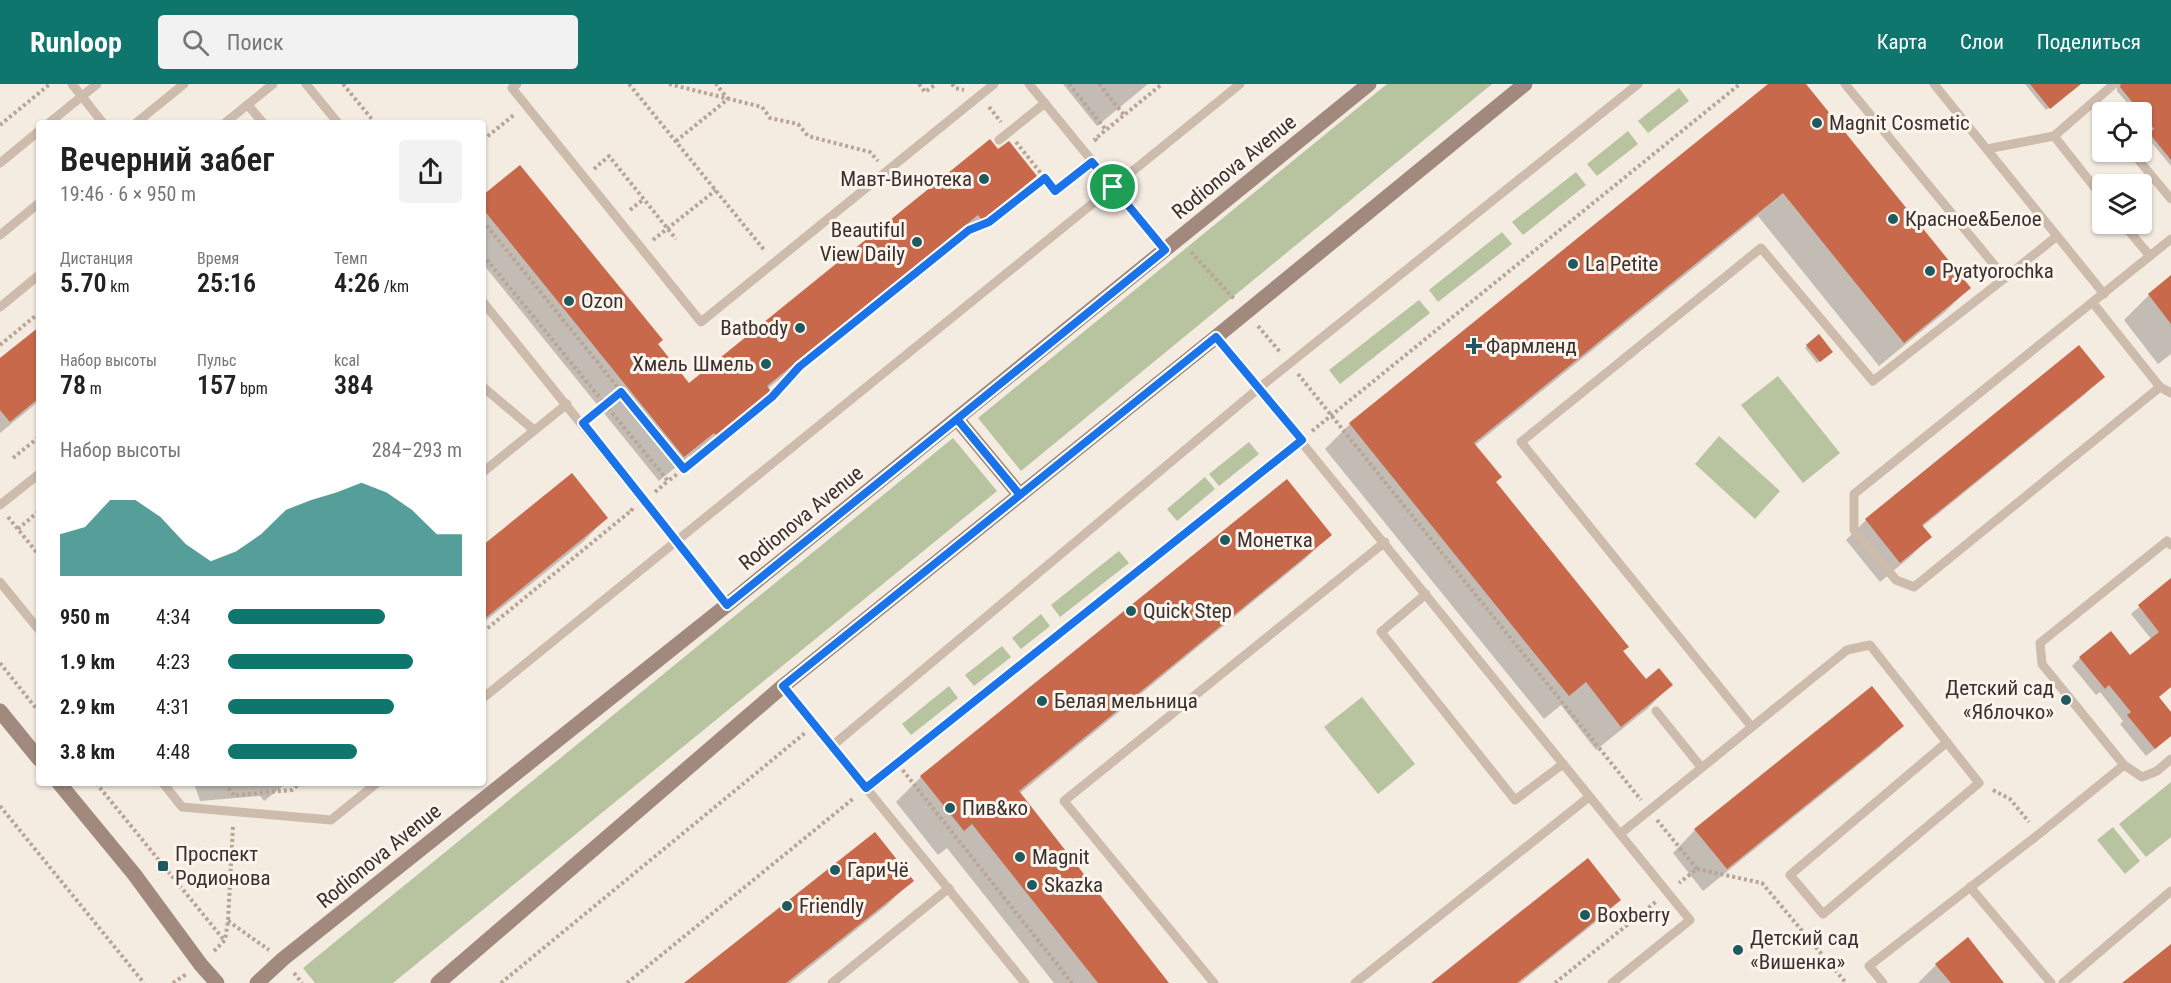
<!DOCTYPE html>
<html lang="ru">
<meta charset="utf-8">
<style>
body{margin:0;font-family:"Roboto Condensed",sans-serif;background:#f2f2f2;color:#222;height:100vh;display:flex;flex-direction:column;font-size:22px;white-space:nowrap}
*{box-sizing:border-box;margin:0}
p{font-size:20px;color:#767676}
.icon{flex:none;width:33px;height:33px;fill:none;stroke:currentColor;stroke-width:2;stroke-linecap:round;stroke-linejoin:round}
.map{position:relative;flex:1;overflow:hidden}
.details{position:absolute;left:36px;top:36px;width:450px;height:666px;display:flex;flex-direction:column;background:#fff;border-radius:6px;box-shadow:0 2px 4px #0004}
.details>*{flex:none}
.buttons{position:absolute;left:2092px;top:18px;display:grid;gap:12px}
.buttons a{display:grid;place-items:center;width:60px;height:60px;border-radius:6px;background:#fff;box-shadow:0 2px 4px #0004;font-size:30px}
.pin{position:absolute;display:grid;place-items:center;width:51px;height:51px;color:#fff;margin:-26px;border:3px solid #fff;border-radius:50%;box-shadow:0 2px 6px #0007}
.round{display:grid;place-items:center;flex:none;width:63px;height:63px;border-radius:6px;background:#f2f2f2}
.headline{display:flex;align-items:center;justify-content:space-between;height:102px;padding:0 24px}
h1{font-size:33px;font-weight:600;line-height:45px}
.figures{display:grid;grid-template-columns:repeat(3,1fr);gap:9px;height:102px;padding:6px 24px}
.figures div{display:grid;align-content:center}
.figures b{font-size:26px;font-weight:600}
.figures small{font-size:16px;font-weight:400}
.figures p{font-size:16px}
.chart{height:168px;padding:12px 24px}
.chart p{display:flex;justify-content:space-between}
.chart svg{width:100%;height:108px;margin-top:6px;fill:#0f766e;opacity:.7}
ul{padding:0 24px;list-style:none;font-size:20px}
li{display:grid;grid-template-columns:96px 72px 1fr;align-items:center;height:45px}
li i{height:15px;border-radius:8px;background:#0f766e}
header{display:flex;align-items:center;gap:36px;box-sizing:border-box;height:84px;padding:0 30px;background:#0f766e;color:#fff}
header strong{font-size:28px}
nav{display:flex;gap:33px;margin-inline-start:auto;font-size:21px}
.search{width:420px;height:54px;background:#f2f2f2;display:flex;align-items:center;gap:15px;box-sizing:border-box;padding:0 21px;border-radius:6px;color:#767676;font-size:22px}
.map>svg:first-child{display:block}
.green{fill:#b8c4a0}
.shadow{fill:#0003}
.building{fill:#c8694b}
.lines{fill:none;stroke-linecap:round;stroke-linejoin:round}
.path{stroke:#b9a596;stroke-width:4;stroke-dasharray:3 3;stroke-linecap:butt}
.lane{stroke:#cdbbac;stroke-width:9}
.secondary{stroke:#a18a7d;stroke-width:15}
.route-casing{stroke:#fff;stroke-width:12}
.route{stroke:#1a73e8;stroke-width:8}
.poi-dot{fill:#1f5a5e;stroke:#fbf5ee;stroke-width:2}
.labels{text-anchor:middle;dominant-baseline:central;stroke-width:6;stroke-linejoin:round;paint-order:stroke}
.poi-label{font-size:21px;fill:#3b302b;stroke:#fbf5ee;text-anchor:start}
.street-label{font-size:21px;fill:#3b302b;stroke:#fbf5ee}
</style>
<header>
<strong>Runloop</strong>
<div class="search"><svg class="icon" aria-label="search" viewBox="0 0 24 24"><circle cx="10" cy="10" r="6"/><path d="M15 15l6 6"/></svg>Поиск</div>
<nav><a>Карта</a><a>Слои</a><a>Поделиться</a></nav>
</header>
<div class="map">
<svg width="2171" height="899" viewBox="0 0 2171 899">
<rect width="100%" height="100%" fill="#f4ebe1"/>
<g class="green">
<path d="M1387 0H1492L1021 387 978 334Z"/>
<path d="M1679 4 1689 17 1648 49 1638 37Z"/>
<path d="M1628 47 1638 60 1597 92 1587 80Z"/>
<path d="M1576 88 1586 101 1523 151 1512 138Z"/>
<path d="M1502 148 1512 160 1438 218 1429 206Z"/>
<path d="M1419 216 1430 229 1340 300 1329 286Z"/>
<path d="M1778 292 1840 369 1803 399 1741 321Z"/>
<path d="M1719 352 1780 407 1755 435 1695 380Z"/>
<path d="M953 354 997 407 393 899H315L303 884Z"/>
<path d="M1249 358 1259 370 1219 402 1209 390Z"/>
<path d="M1205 393 1215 405 1177 437 1167 425Z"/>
<path d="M1119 467 1129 479 1060 533 1051 521Z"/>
<path d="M1041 530 1050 542 1021 565 1012 554Z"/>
<path d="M1002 562 1011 573 974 602 965 591Z"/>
<path d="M949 602 958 614 911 651 902 640Z"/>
<path d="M1362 613 1415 680 1378 710 1324 643Z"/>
<path d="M2171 698V753L2146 773 2119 740Z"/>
<path d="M2113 743 2140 777 2125 790 2097 756Z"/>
</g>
<g class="shadow">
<path d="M1063 0H1148L1097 42Z"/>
<path d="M1770 0H1804L1969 204 1945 228 1879 282 1758 132 1474 362 1494 398 1646 597 1671 601 1647 625 1596 666 1561 621 1544 635 1325 365 1350 340Z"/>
<path d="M2025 0H2079L2046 26Z"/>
<path d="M2117 0H2171V82L2147 53 2152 49 2142 36V28H2135L2117 7Z"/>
<path d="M998 68 1035 91 1010 116 957 160 953 155 767 305 770 308 745 333 692 377 689 372 659 397 483 180V113L656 260 689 301Z"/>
<path d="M2171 193V270L2158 280 2124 236 2149 211Z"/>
<path d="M39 245V317L0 349V276Z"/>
<path d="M1818 252 1831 268 1817 279 1805 264Z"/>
<path d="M2079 263 2103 293 2083 312 1922 443 1930 453 1910 473 1880 498 1846 456 1866 436Z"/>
<path d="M606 434 584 457 483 539V463Z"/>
<path d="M1330 451 1305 475 1019 710 1167 899H1054L947 764 938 771 896 718 921 693Z"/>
<path d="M2171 496V603L2157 613 2171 630V652L2146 672 2120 640 2123 637 2100 608 2096 611 2072 582 2080 574 2130 573 2152 556 2131 530Z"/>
<path d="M1902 641 1879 664 1703 807 1673 769 1695 746Z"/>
<path d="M194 699H287L264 717 260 712 200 717Z"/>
<path d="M912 796 887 821 790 899H687Z"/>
<path d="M1619 816 1596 838 1520 899H1433Z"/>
<path d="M1936 881 2002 899H1918Z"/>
</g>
<g class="building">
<path d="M1768 0H1806L1971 204 1904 259 1783 109 1474 359 1502 393 1496 398 1629 563 1623 567 1646 595 1659 584 1673 601 1621 643 1586 598 1569 612 1349 339Z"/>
<path d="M2030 0H2081L2050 25Z"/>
<path d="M2121 0H2171V76L2149 49 2154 45 2120 3Z"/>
<path d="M990 55 998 65 1009 57 1037 92 982 136 978 131 767 302 772 309 718 353 714 349 684 373 483 125V111L520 81 663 256 658 260 689 299Z"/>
<path d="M2171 191V240L2148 210Z"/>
<path d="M39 243V314L10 338 0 326V274Z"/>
<path d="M1819 250 1833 268 1820 278 1806 261Z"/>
<path d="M2079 261 2105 293 1922 441 1932 453 1900 479 1865 435Z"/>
<path d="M572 389 608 434 483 536V461Z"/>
<path d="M1287 395 1332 451 1019 707 1169 899H1098L972 740 964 747 920 692Z"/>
<path d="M2171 494V603L2159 613 2171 628V652L2155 665 2127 631 2131 628 2109 601 2105 605 2079 573 2111 547 2130 571 2159 548 2138 521Z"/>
<path d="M1872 602 1904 642 1727 785 1694 745Z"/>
<path d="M875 748 914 797 786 899H684Z"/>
<path d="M1588 774 1621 816 1517 899H1431Z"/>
<path d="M1968 853 2004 899H1951L1935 880Z"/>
<path d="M2171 860V899H2122L2141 884Z"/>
</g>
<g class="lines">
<g class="path">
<path d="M343 0 375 39"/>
<path d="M629 0 765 167"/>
<path d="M669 0 762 23 770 34 798 40 808 52 870 68 878 77"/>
<path d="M919 0 925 8 936 0"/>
<path d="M952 0 955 4 964 6"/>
<path d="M1069 0 1106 46"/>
<path d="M1099 0 1124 31"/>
<path d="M989 23 1001 38"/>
<path d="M0 41 50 0"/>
<path d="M483 56 515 30"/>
<path d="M676 57 728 15 716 0"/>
<path d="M1097 57 1095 55 1162 0"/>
<path d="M1016 58 1055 107 1081 86"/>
<path d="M594 85 609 72 676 155"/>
<path d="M630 126 644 115"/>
<path d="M483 137 684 385 772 313 799 283 970 146 989 138 1045 94"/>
<path d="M653 156 716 106"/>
<path d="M1191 168 1235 216"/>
<path d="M483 171 668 397 684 385"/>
<path d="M1258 242 1280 268"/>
<path d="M0 261 39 229"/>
<path d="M1298 290 1641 716"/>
<path d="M592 332 621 307"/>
<path d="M1312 347 1740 0"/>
<path d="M13 374 39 353"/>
<path d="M655 408 668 397"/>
<path d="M8 433 39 471"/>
<path d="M18 445 39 427"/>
<path d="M483 548 632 426 630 425"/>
<path d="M0 579 39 628"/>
<path d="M897 679 1290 365"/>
<path d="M876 696 897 679 1072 899"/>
<path d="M96 699 224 856"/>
<path d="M225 699 235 713"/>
<path d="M1993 706 2010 715 2029 738"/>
<path d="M236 711 292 706 300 699"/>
<path d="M0 722 144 899"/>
<path d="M1657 736 1697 785 1679 799"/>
<path d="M1697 785 1762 799 1846 899"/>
<path d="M228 837 269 866"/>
<path d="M214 867 225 856 228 837 233 742"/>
<path d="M294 889 302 899"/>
<path d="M173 899 188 889"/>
<path d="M501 899 805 649"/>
<path d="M627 899 854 714"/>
<path d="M1555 899 1657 817"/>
</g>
<g class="lane">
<path d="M72 0 103 39"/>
<path d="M306 0 338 39"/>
<path d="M517 0 512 4 701 238 994 0"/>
<path d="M1029 0 1165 166"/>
<path d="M1934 0 2104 210"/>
<path d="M248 21 263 39"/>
<path d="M49 39 97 0"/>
<path d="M136 39 184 0"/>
<path d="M225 39 273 0"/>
<path d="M2054 52 2103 114"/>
<path d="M999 56 1045 19"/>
<path d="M1987 65 2054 52 2114 0"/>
<path d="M2132 68 2171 115"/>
<path d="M0 79 39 47"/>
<path d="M2123 140 2150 172"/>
<path d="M0 151 39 119"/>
<path d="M2005 194 2057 152"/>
<path d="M483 218 727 521"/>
<path d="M2093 219 2160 303 2171 309"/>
<path d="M0 223 39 191"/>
<path d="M1216 253 1690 836 1612 899"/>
<path d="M483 303 534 346"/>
<path d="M2160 303 1914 503 1896 496 1854 446V410L2171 155"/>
<path d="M483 388 567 320"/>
<path d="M0 421 39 390"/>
<path d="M0 498 39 546"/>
<path d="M1426 510 1381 548 1515 716 1563 680"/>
<path d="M783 602 1025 899"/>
<path d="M483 614 1240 0"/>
<path d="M1656 627 1701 683"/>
<path d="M1751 642 1521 358 1761 164 1873 297 2005 194 1845 0"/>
<path d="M832 662 1259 304 1638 0"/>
<path d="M2124 681 2042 580 2040 559 2167 457 2171 461"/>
<path d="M163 699 182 723 331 736 377 699"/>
<path d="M1620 750 1847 566 1870 561 1979 699 1823 830 1790 791 1947 658"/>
<path d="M1970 803 2051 899"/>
<path d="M832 899 949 804"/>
<path d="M1214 899 1064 717 1385 458"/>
<path d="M1355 899 1589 713"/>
<path d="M1883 899 1869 882 2039 750 2124 681 2142 693 2157 687 2171 675"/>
<path d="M2063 899 2171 807"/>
</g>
<g class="secondary">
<path d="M957 335 1020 411"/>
<path d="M0 627 39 675"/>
<path d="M59 699 134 790 201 881 217 899"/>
<path d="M257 899 283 875 727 521 1369 0"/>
<path d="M438 899 783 602 1216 253 1525 0"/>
</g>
</g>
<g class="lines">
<defs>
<path id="route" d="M1113 103 1092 78 1055 107 1045 94 989 138 969 146 799 283 772 313 684 385 621 308 583 339 727 521 957 335 1020 411 783 602 866 704 1302 356 1216 253 1020 411 957 335 1165 166 1113 103"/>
</defs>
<use href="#route" class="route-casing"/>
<use href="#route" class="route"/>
</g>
<g class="poi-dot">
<circle cx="1817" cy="39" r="6"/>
<circle cx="984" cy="95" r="6"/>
<circle cx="1893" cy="135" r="6"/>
<circle cx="917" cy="158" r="6"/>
<circle cx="1573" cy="180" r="6"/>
<circle cx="1930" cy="187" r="6"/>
<circle cx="569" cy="217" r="6"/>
<circle cx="800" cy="244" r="6"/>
<path d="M1471 253h6v6h6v6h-6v6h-6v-6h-6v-6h6z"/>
<circle cx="766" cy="280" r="6"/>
<circle cx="1225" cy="456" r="6"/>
<circle cx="1131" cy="527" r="6"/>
<circle cx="2066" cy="616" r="6"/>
<circle cx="1042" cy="617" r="6"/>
<circle cx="950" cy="724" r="6"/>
<circle cx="1020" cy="773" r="6"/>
<rect x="157" y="776" width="12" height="12" rx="3"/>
<circle cx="835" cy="786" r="6"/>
<circle cx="1032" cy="801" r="6"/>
<circle cx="787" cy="822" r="6"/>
<circle cx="1585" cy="831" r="6"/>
<circle cx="1738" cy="866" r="6"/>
</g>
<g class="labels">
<g class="poi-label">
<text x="1829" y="39">Magnit Cosmetic</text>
<text x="972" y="95" text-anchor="end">Мавт-Винотека</text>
<text x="1905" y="135">Красное&amp;Белое</text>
<text x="905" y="146" text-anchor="end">Beautiful<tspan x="905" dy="24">View Daily</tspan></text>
<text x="1585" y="180">La Petite</text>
<text x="1942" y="187">Pyatyorochka</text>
<text x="581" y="217">Ozon</text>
<text x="788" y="244" text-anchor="end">Batbody</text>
<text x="1486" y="262">Фармленд</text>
<text x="754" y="280" text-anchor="end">Хмель Шмель</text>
<text x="1237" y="456">Монетка</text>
<text x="1143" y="527">Quick Step</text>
<text x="2054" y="604" text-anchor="end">Детский сад<tspan x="2054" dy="24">«Яблочко»</tspan></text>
<text x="1054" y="617">Белая мельница</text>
<text x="962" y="724">Пив&amp;ко</text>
<text x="175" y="770">Проспект<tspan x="175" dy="24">Родионова</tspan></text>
<text x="1032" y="773">Magnit</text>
<text x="847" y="786">ГариЧё</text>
<text x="1044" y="801">Skazka</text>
<text x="799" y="822">Friendly</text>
<text x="1597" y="831">Boxberry</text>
<text x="1750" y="854">Детский сад<tspan x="1750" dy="24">«Вишенка»</tspan></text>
</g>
<g class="street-label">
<text transform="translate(1234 83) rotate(-39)">Rodionova Avenue</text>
<text transform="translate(801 434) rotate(-39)">Rodionova Avenue</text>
<text transform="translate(379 772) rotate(-39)">Rodionova Avenue</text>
</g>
</g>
</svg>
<div class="buttons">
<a><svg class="icon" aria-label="locate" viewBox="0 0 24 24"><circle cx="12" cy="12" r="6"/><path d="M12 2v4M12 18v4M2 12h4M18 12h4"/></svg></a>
<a><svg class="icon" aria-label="layers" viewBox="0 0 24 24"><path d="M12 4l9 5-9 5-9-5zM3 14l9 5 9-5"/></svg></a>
</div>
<div class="pin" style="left:1113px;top:103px;background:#1e9e55"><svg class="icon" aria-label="arrive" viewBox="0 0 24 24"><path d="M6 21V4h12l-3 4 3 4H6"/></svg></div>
<section class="details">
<div class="headline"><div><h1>Вечерний забег</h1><p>19:46 · 6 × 950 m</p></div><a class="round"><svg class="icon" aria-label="share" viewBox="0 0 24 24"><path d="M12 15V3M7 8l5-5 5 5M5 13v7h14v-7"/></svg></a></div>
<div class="figures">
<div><p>Дистанция</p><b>5.70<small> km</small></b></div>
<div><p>Время</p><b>25:16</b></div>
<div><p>Темп</p><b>4:26<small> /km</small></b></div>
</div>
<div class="figures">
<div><p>Набор высоты</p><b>78<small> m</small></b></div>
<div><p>Пульс</p><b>157<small> bpm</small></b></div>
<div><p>kcal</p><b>384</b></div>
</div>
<div class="chart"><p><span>Набор высоты</span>284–293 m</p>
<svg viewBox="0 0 160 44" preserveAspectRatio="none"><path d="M0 44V27L10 24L20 13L30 13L40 20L50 31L60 38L70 34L80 27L90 17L100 13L110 10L120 6L130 10L140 17L150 27L160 27V44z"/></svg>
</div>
<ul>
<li><b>950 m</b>4:34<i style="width:67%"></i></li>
<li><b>1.9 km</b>4:23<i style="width:79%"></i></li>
<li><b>2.9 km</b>4:31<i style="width:71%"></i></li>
<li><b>3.8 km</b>4:48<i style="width:55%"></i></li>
</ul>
</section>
</div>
